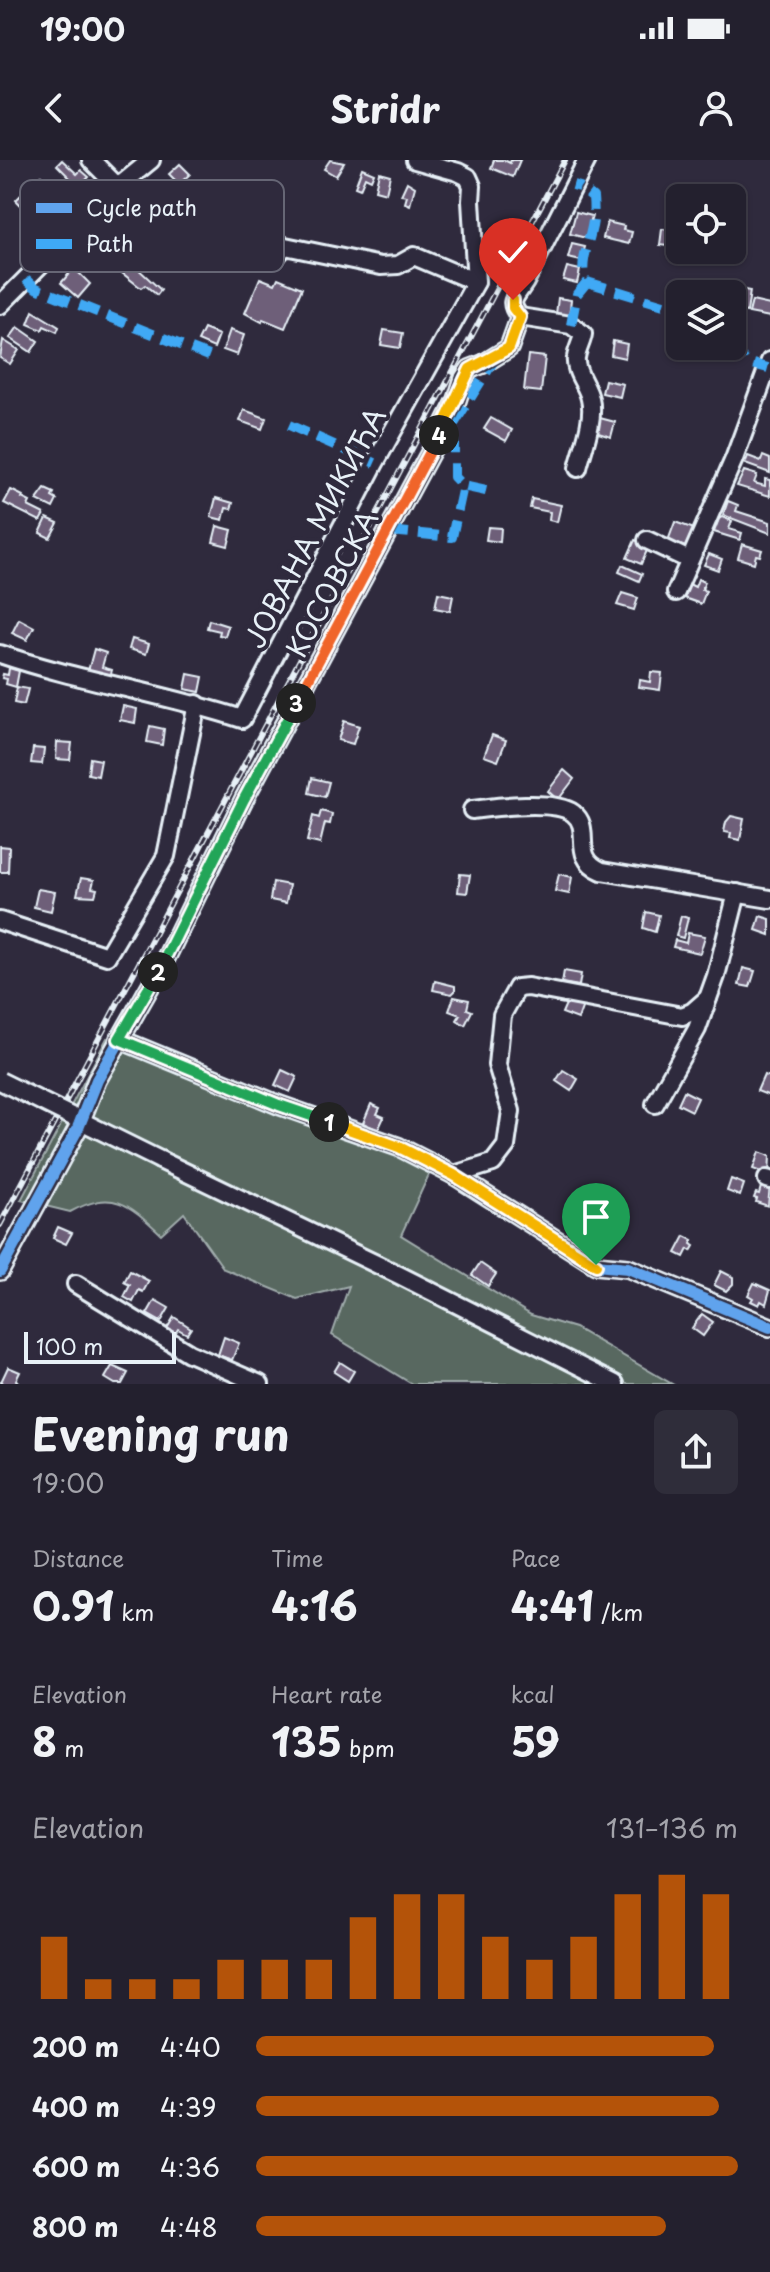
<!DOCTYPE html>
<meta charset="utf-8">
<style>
body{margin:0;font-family:"Playpen Sans",sans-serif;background:#2f2d3a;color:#f1f3f6;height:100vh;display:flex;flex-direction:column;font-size:30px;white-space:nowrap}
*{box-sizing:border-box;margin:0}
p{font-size:26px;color:#a3a3aa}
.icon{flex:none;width:44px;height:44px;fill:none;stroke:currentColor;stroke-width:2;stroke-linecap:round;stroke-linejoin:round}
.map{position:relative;height:1224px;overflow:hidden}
.drawer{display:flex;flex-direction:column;background:#23202e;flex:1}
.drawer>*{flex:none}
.fabs{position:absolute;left:666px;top:24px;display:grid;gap:16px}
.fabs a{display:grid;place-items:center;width:80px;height:80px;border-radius:12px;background:#23202e;box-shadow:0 2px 6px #0004,0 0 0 2px #403e4a;font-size:40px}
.scale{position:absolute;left:24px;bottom:20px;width:152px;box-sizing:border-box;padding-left:8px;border:4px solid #e8f1f8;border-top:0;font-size:22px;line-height:28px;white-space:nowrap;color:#e8f1f8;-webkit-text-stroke:6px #2f2a3d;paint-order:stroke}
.pin{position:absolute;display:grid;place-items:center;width:68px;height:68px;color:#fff;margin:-82px -34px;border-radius:50% 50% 50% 0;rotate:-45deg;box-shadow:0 0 8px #0007}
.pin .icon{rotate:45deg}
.km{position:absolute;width:40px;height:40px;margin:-20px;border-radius:50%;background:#222;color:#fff;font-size:22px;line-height:40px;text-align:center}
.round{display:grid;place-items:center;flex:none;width:84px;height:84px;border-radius:12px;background:#2f2d3a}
.headline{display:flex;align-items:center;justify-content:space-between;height:136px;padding:0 32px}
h1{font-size:44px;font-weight:700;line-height:60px}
.metrics{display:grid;grid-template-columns:repeat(3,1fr);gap:12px;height:136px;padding:8px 32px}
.metrics div{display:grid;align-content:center}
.metrics b{font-size:40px;font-weight:700}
.metrics small{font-size:22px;font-weight:400}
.metrics p{font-size:22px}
.chart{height:224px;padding:16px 32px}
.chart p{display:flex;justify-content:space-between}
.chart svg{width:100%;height:144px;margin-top:8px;stroke:#b45309;stroke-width:6}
ul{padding:0 32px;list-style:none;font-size:26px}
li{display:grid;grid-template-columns:128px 96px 1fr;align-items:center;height:60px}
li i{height:20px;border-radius:10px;background:#b45309}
.status{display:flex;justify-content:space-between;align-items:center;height:56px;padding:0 40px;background:#23202e;direction:ltr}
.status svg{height:22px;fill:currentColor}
header{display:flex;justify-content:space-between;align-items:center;height:104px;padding:0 32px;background:#23202e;font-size:36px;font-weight:700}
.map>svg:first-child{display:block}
.green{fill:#586860;stroke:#a0acac;stroke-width:2}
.building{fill:#6e5e79;stroke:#e8f1f8;stroke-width:2}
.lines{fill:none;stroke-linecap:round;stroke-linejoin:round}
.minor-casing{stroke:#e8f1f8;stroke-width:22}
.minor{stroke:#2f2a3d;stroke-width:16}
.rail-casing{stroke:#e8f1f8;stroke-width:6}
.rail{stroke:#2f2a3d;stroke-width:3;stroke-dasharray:9;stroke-linecap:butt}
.minor-bridge-casing{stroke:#e8f1f8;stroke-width:22;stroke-linecap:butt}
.minor-bridge{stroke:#2f2a3d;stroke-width:16}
.quiet{stroke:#3fa9f5;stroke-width:10;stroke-dasharray:20 10;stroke-linecap:butt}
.cycleway-casing{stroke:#2f2a3d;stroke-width:17}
.cycleway{stroke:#60a3ed;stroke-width:12}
.split-1-casing{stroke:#fff;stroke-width:16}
.split-2-casing{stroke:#fff;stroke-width:16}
.split-3-casing{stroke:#fff;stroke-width:16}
.split-4-casing{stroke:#fff;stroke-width:16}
.split-5-casing{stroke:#fff;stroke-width:16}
.split-1{stroke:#f5b400;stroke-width:10}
.split-2{stroke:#22a559;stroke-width:10}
.split-3{stroke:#22a559;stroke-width:10}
.split-4{stroke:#f0652b;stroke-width:10}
.split-5{stroke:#f5b400;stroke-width:10}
.labels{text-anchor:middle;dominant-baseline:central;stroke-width:8;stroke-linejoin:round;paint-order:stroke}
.street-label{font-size:28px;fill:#e8f1f8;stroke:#2f2a3d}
.key{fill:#2f2a3d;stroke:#666675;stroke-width:2}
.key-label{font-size:22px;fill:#e8f1f8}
</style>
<div class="status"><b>19:00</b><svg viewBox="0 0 49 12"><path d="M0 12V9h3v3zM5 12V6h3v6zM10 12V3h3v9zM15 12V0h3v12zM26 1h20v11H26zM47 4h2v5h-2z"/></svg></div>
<header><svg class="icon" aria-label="back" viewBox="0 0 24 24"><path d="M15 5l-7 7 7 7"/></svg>Stridr<svg class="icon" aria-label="person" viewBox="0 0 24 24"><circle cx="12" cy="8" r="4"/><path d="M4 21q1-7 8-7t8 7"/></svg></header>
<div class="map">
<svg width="770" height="1224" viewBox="0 0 770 1224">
<rect width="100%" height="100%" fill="#2f2a3d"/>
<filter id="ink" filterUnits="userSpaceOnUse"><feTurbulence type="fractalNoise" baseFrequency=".0125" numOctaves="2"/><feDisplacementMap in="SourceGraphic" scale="16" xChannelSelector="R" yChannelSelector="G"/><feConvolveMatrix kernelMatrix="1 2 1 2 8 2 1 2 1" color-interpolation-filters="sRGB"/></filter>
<g filter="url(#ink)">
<path class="green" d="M107 878 196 921 336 967 432 1008 401 1075 531 1155 575 1168 672 1224H412L332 1175 349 1126 297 1139 224 1109 184 1053 161 1074C128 1043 113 1029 70 1052L21 1040Z"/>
<g class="building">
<path d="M62 0 77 14 81 10 89 17 79 27 57 5Z"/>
<path d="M330 0 344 3 336 16 324 9Z"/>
<path d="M504 0 510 3 511 0H520L513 17 491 8 494 0Z"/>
<path d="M180 4 190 14 179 24 169 14Z"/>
<path d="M362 8 374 13 371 20 365 17 360 29 355 27Z"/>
<path d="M379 12 390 15 386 33 375 30Z"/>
<path d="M41 16 58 33 64 27 76 39 65 50 36 21Z"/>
<path d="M407 22 415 27 410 45 405 43 407 36 401 35Z"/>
<path d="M21 35 35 50 43 43 55 57 43 68 16 40Z"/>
<path d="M576 52 592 56 586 78 570 74Z"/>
<path d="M607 62 624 66 623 70 632 72 629 84 603 78Z"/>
<path d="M662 69 678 71 676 87 660 85Z"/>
<path d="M572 84 585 87 581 101 568 98Z"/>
<path d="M132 90 142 98 135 106 161 130 157 135 145 125 141 128 117 109Z"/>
<path d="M567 107 580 110 577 123 563 120Z"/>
<path d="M74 108 90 124 78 138 61 123Z"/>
<path d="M260 118 275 124 278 118 302 128 285 168 263 159 262 162 245 153Z"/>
<path d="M739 129 750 131 747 152 736 150 737 144 732 143 733 132 739 133Z"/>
<path d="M558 138 571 140 569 155 556 154Z"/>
<path d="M752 141 770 145V157L749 153Z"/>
<path d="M33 151 59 167 57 172 44 166 42 170 28 164Z"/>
<path d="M18 167 38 181 31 192 10 178Z"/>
<path d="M204 169 219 175 214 188 198 181Z"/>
<path d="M230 170 244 175 237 195 223 190Z"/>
<path d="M384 170 403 173 400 188 381 185Z"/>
<path d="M3 180 19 190 10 204 0 198Z"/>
<path d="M613 181 627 184 625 198 611 195Z"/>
<path d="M528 195 545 197 541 232 524 230Z"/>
<path d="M605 220 623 224 620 237 602 233Z"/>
<path d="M244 250 266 258 262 269 240 261Z"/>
<path d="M596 257 615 262 611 277 592 271Z"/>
<path d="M491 258 512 270 506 281 484 269Z"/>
<path d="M748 296 761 301 763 296 770 299V313L745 304Z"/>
<path d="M744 311 757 315 754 323 765 326V319L770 320V336L737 326Z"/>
<path d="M45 329 54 333 52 337 57 340 53 348 37 340Z"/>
<path d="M11 330 23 336 22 338 30 342 28 346 44 354 40 361 4 343Z"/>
<path d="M216 338 233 343 231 349 226 348 223 360 211 357Z"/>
<path d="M532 339 561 345 557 362 549 360 550 352 530 348Z"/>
<path d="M728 341 738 345 736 351 770 362V373L723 355Z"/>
<path d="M722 357 732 361 729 369 742 373 740 380 714 372 719 359Z"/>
<path d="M47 358 58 363 50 378 40 373Z"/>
<path d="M675 362 697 370 690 389 668 381Z"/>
<path d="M217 366 232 370 228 386 213 382Z"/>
<path d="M488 367 501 368 500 382 486 380Z"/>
<path d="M635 380 649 386 641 404 627 398Z"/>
<path d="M742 384 762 390 760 396 756 395 754 403 738 398Z"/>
<path d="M709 394 722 399 718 410 704 405Z"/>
<path d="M622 405 642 414 639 421 619 412Z"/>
<path d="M698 419 705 422 702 429 706 431 701 444 684 438 689 424 695 427Z"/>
<path d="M438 433 453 436 450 451 435 448Z"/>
<path d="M622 433 638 438 634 450 617 445Z"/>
<path d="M19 459 34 467 27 480 12 473Z"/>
<path d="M209 460 228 466 225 476 219 475 220 471 207 468Z"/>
<path d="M132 479 149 484 146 494 129 489Z"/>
<path d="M94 489 106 493 102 507 112 510 110 517 88 511Z"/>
<path d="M9 508 19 511 16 527 6 524 7 519 2 518 3 514 8 515Z"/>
<path d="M651 512 662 513 660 530 639 527 640 520 650 522Z"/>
<path d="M188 514 203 517 200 532 185 529Z"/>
<path d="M17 527 28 529 24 545 14 543Z"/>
<path d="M123 546 137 549 135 563 120 560Z"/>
<path d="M344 561 359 566 353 584 338 580Z"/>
<path d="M150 566 164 569 162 585 147 582Z"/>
<path d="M492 575 506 580 498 601 484 596Z"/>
<path d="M57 582 72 583 70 600 56 599Z"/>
<path d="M33 588 44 589 42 604 31 603Z"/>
<path d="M90 598 101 600 98 616 88 614Z"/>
<path d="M564 610 574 619 558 640 548 631Z"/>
<path d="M312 618 329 622 325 637 309 633Z"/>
<path d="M321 651 332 654 330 664 325 663 320 684 307 681 313 656 319 658Z"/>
<path d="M731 656 744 659 740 680 730 678 731 673 724 672 726 662Z"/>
<path d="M0 686 9 687 8 712H0Z"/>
<path d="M460 714 470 715 467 733 458 732Z"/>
<path d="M559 714 572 717 569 734 555 731Z"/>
<path d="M81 718 94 720 92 728 97 729 95 736 77 735Z"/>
<path d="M273 722 289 725 286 743 270 740Z"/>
<path d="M38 729 55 732 51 751 34 747Z"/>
<path d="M646 752 659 755 655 772 643 768Z"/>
<path d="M681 756 688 758 683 778 676 776Z"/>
<path d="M760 756 770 759V775L756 770Z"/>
<path d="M688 773 705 776 700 793 673 787 675 780 686 783Z"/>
<path d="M743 808 755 811 750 827 739 825Z"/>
<path d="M564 811 581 814 579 826 562 823Z"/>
<path d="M435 821 455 826V831L452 834 433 830Z"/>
<path d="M454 837 469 840 467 849 472 851 465 865 457 860 460 855 449 851Z"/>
<path d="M568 839 583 845 578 859 562 853Z"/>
<path d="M282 910 297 917 290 932 275 925Z"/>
<path d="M563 910 578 919 571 931 556 921Z"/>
<path d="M764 915 770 917V936L757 931Z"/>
<path d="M684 931 698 938 692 951 678 944Z"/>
<path d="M371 944 380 948 377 954 384 957 378 970 363 963Z"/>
<path d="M759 992 770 996 769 1015 753 1009Z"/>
<path d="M731 1019 744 1024 740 1036 727 1031Z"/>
<path d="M762 1023 770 1025 768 1046 756 1042 757 1039 754 1038 756 1033 759 1034Z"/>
<path d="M58 1067 72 1073 66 1084 53 1078Z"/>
<path d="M685 1076 693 1080 691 1084 694 1086 691 1091 688 1089 684 1097 676 1093Z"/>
<path d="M480 1103 496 1114 488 1126 472 1115Z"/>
<path d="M130 1111 149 1121 143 1132 139 1130 133 1142 124 1137 130 1125 124 1122Z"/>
<path d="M721 1111 733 1117V1124L726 1131 714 1125Z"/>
<path d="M754 1123 770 1130 766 1144 761 1141 759 1145 751 1141 753 1138 748 1135Z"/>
<path d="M155 1140 169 1148 161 1162 147 1154Z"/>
<path d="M702 1154 713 1162 703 1176 692 1168Z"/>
<path d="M174 1157 191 1168 187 1174 178 1169 171 1180 163 1175Z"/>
<path d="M224 1177 239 1183 232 1200 218 1195Z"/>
<path d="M340 1202 354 1211 348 1221 334 1212Z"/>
<path d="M112 1206 128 1213 122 1224H115L105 1218Z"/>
<path d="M8 1207 20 1212 16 1220 20 1224H0Z"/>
</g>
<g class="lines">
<defs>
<g id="minor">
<path d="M91 0 118 27"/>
<path d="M247 89 277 95 285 86 381 106 398 105 414 96 476 122"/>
<path d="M0 145 118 27 151 0"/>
<path d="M578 308C583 288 595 259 590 239 588 226 574 212 576 198 577 189 582 182 583 174L571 165 520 157C507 141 515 138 525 122L587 0"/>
<path d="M647 380 689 400"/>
<path d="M676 432 734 299 770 201"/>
<path d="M0 494C79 521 163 533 242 559L375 303 476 122 471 41 472 26 468 17 458 12 415 0"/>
<path d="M472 650C495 647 554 639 573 653 594 669 569 697 602 711L770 739"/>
<path d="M0 761 107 796 166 696 197 544"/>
<path d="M119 879 279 945 399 987 454 1015 596 1105 628 1108 770 1167"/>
<path d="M655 944 697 869 716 816 737 733"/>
<path d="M160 1000 399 1115 615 1224"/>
<path d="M454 1015 493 1003 506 986 511 951 497 905 502 855 517 828 528 827 682 856 692 852 708 838"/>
<path d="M767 1019 770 1020"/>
<path d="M0 1111 78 968 97 920 164 802 244 639 437 280 457 240 464 218 470 209 483 204 509 188 520 157"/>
<path d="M76 1124 189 1193 260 1224"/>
</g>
</defs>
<use href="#minor" class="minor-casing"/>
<use href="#minor" class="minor"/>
<defs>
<path id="rail" d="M0 1065 565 0"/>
</defs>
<use href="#rail" class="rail-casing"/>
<use href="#rail" class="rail"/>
<defs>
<path id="minor-bridge" d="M0 921 160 1000"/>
</defs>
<use href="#minor-bridge" class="minor-bridge-casing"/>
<use href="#minor-bridge" class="minor-bridge"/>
<g class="quiet">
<path d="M26 119 36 128 209 196"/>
<path d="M587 122 680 150"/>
<path d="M571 165 577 134 587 122C578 108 588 86 591 71 594 60 594 48 593 37L580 27 573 25"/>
<path d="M732 185 746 202 768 208"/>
<path d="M289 265 375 303"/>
<path d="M486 331 463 326 454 317V264L493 202"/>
<path d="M389 371 452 377 463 326"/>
</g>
<defs>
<g id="cycleway">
<path d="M119 879 279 945 399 987 454 1015 596 1105 628 1108 770 1167"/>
<path d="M0 1111 78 968 97 920 164 802 244 639 437 280 457 240 464 218 470 209 483 204 509 188 520 157"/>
</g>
</defs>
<use href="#cycleway" class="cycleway-casing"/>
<use href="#cycleway" class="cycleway"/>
</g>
</g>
<g class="lines" filter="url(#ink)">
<defs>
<path id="split-1" d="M329 962 399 987 454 1015 596 1105"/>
<path id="split-2" d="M158 812 119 879 279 945 329 962"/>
<path id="split-3" d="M158 812 244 639 296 543"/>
<path id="split-4" d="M296 543 439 275"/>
<path id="split-5" d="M439 275 470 209 509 188 520 157 513 148V140"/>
</defs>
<use href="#split-1" class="split-1-casing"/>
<use href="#split-2" class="split-2-casing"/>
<use href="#split-3" class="split-3-casing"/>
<use href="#split-4" class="split-4-casing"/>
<use href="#split-5" class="split-5-casing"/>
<use href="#split-1" class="split-1"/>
<use href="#split-2" class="split-2"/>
<use href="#split-3" class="split-3"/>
<use href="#split-4" class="split-4"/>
<use href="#split-5" class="split-5"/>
</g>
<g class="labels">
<g class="street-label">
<text transform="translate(314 367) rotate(-62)">ЈОВАНА МИКИЋА</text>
<text transform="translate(331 423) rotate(-62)">КОСОВСКА</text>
</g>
</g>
<rect x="20" y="20" width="264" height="92" rx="12" class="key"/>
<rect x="36" y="43" width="36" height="10" fill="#60a3ed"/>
<rect x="36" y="79" width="36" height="10" fill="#3fa9f5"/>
<g class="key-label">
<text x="86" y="56">Cycle path</text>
<text x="86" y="92">Path</text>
</g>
</svg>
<div class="fabs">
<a><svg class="icon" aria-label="locate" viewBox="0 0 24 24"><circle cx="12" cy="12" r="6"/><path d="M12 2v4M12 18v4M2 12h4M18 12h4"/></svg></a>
<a><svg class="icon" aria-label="layers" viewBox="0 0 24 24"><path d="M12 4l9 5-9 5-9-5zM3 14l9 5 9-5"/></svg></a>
</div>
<div class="scale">100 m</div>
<div class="pin" style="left:596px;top:1105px;background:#1e9e55"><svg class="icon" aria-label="arrive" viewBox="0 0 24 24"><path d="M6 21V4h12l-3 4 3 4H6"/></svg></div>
<div class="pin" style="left:513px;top:140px;background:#d93025"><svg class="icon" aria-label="check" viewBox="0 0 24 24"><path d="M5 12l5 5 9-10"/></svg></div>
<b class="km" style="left:329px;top:962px">1</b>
<b class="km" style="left:158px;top:812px">2</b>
<b class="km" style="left:296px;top:543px">3</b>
<b class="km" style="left:439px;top:275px">4</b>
</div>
<section class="drawer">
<div class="headline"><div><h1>Evening run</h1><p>19:00</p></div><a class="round"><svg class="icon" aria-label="share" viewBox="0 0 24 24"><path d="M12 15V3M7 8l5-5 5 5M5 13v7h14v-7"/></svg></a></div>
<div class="metrics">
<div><p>Distance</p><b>0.91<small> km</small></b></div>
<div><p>Time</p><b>4:16</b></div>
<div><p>Pace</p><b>4:41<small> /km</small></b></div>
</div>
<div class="metrics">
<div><p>Elevation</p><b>8<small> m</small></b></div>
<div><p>Heart rate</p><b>135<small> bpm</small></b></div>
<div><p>kcal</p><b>59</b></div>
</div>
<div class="chart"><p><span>Elevation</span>131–136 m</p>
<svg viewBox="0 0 160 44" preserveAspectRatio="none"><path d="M5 44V25M15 44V38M25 44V38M35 44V38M45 44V32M55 44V32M65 44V32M75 44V19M85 44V12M95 44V12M105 44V25M115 44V32M125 44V25M135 44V12M145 44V6M155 44V12"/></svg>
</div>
<ul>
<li><b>200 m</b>4:40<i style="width:95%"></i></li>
<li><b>400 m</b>4:39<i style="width:96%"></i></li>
<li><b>600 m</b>4:36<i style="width:100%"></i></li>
<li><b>800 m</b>4:48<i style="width:85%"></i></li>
</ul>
</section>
